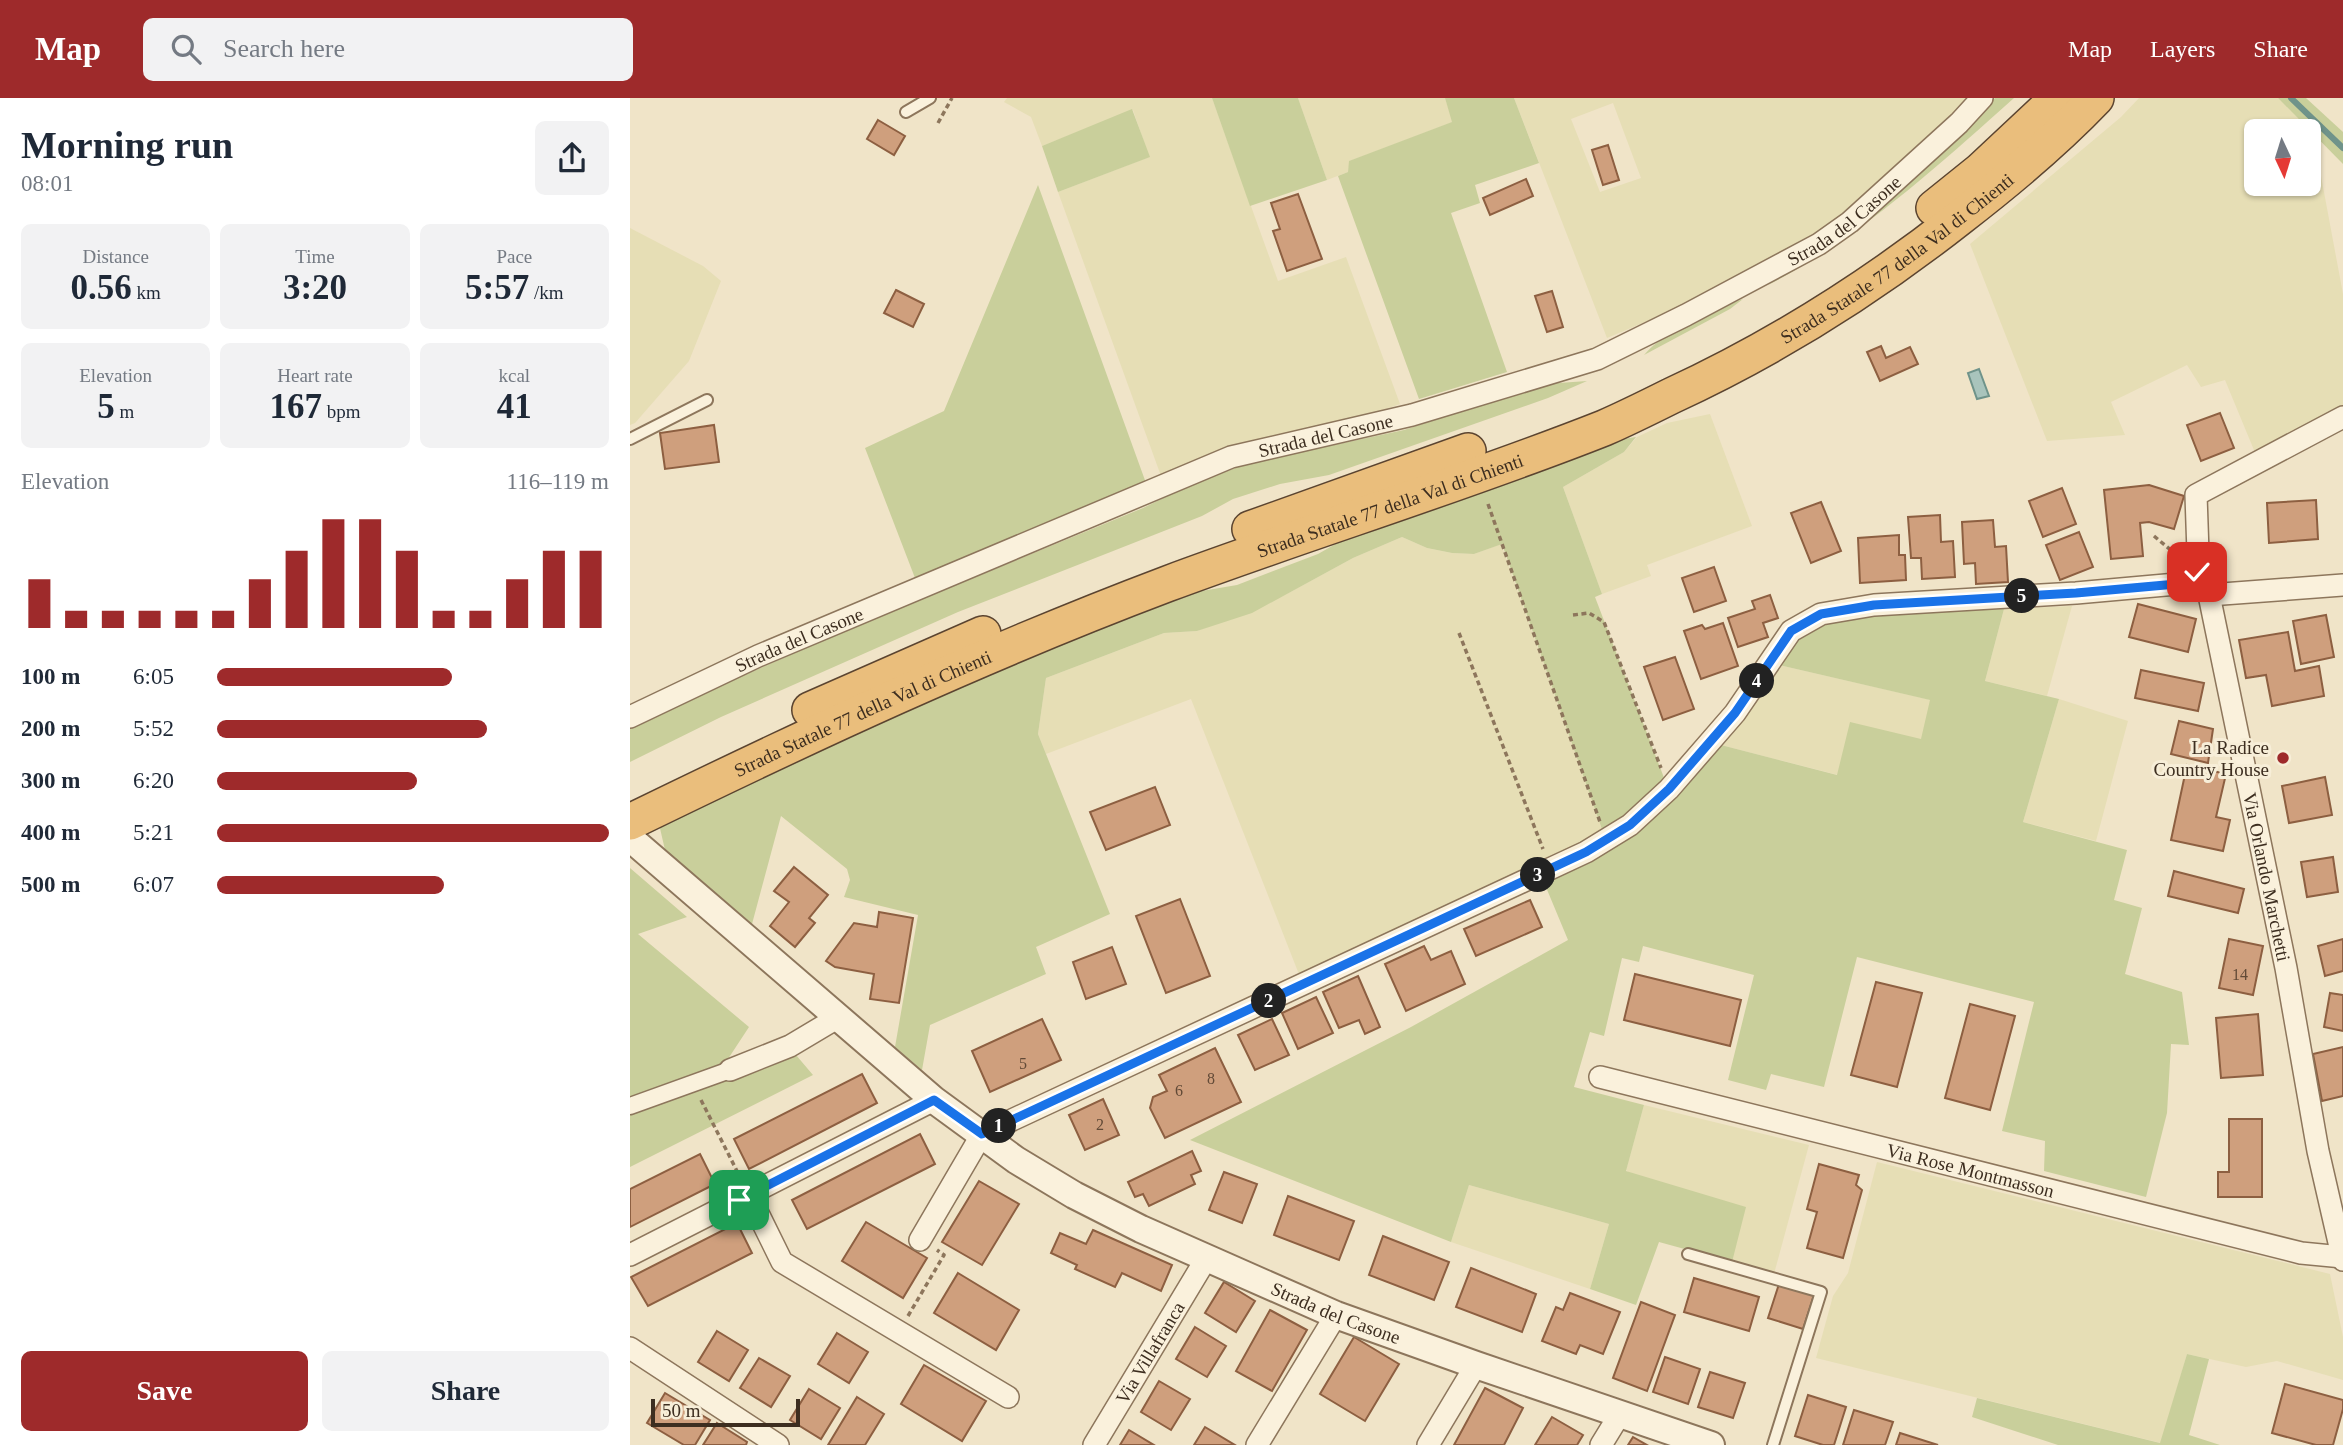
<!DOCTYPE html>
<meta charset="utf-8">
<style>
body{margin:0;font-family:Georgia,serif;background:#f2f2f3;color:#1f2937;height:100vh;display:flex;flex-direction:column;font-size:26px;white-space:nowrap}
*{box-sizing:border-box;margin:0}
p{font-size:23px;color:#747a83}
.icon{flex:none;width:38px;height:38px;fill:none;stroke:currentColor;stroke-width:2;stroke-linecap:round;stroke-linejoin:round}
.map{position:relative;flex:1;overflow:hidden}
.details{display:flex;flex-direction:column;background:#fff;width:630px}
.details>*{flex:none}
.needle{width:46px;rotate:176deg}
.controls{position:absolute;left:1614px;top:21px;display:grid;gap:14px}
.controls a{display:grid;place-items:center;width:77px;height:77px;border-radius:10px;background:#fff;box-shadow:0 2px 5px #0004;font-size:35px}
.scale{position:absolute;left:21px;bottom:18px;width:149px;box-sizing:border-box;padding-left:7px;border:4px solid #3d2e20;border-top:0;font-size:19px;line-height:24px;white-space:nowrap;color:#3d2e20;-webkit-text-stroke:5px #f7eed8;paint-order:stroke}
.pin{position:absolute;display:grid;place-items:center;width:60px;height:60px;color:#fff;margin:-30px;border-radius:14px;box-shadow:0 4px 10px #0006}
.km{position:absolute;width:35px;height:35px;margin:-18px;border-radius:50%;background:#222;color:#fff;font-size:19px;line-height:35px;text-align:center}
.round{display:grid;place-items:center;flex:none;width:74px;height:74px;border-radius:10px;background:#f2f2f3}
.overview{display:flex;align-items:center;justify-content:space-between;height:119px;padding:0 21px}
h1{font-size:38px;font-weight:700;line-height:52px}
.figures{display:grid;grid-template-columns:repeat(3,1fr);gap:10px;height:119px;padding:7px 21px}
.figures div{display:grid;align-content:center;border-radius:10px;background:#f2f2f3;text-align:center}
.figures b{font-size:35px;font-weight:700}
.figures small{font-size:19px;font-weight:400}
.figures p{font-size:19px}
.chart{height:196px;padding:14px 21px}
.chart p{display:flex;justify-content:space-between}
.chart svg{width:100%;height:126px;margin-top:7px;stroke:#9e2a2b;stroke-width:6}
.button{display:flex;gap:14px;margin-top:auto;padding:14px 21px}
.button a{flex:1;height:80px;border-radius:10px;background:#9e2a2b;color:#fff;font-size:28px;font-weight:700;line-height:80px;text-align:center}
.button a+a{background:#f2f2f3;color:#1f2937}
ul{padding:0 21px;list-style:none;font-size:23px}
li{display:grid;grid-template-columns:112px 84px 1fr;align-items:center;height:52px}
li i{height:18px;border-radius:9px;background:#9e2a2b}
header{display:flex;align-items:center;gap:42px;box-sizing:border-box;height:98px;padding:0 35px;background:#9e2a2b;color:#fff}
header strong{font-size:33px}
nav{display:flex;gap:38px;margin-inline-start:auto;font-size:24px}
.search{width:490px;height:63px;background:#f2f2f3;display:flex;align-items:center;gap:18px;box-sizing:border-box;padding:0 24px;border-radius:10px;color:#747a83;font-size:26px}
main{display:flex;flex:1;min-height:0}
.map>svg:first-child{display:block}
.farmland{fill:#e6deb5;fill-rule:evenodd}
.green{fill:#c9cf9b}
.water{fill:#a9c4bc;stroke:#6f938a;stroke-width:2}
.lines{fill:none;stroke-linecap:round;stroke-linejoin:round}
.stream{stroke:#6f938a;stroke-width:6}
.building{fill:#cf9f7d;stroke:#8d5f41;stroke-width:2}
.service-casing{stroke:#8d765c;stroke-width:14}
.pedestrian-casing{stroke:#8d765c;stroke-width:19}
.minor-casing{stroke:#8d765c;stroke-width:24}
.tertiary-casing{stroke:#8d765c;stroke-width:30}
.trunk-casing{stroke:#5b4430;stroke-width:38}
.path{stroke:#8d765c;stroke-width:3.5;stroke-dasharray:5 3.5;stroke-linecap:butt}
.service{stroke:#faf1dc;stroke-width:10}
.pedestrian{stroke:#faf1dc;stroke-width:16}
.minor{stroke:#faf1dc;stroke-width:21}
.tertiary{stroke:#faf1dc;stroke-width:26}
.trunk{stroke:#eabe7c;stroke-width:35}
.route-casing{stroke:#fff;stroke-width:14}
.route{stroke:#1a73e8;stroke-width:9}
.poi-dot{fill:#9e2a2b;stroke:#f7eed8;stroke-width:2.5}
.labels{text-anchor:middle;dominant-baseline:central;stroke-width:6;stroke-linejoin:round;paint-order:stroke}
.number-label{font-size:16px;fill:#624a37}
.street-label{font-size:19px;fill:#3d2e20;stroke:#f7eed8}
.poi-label{font-size:19px;fill:#3d2e20;stroke:#f7eed8;text-anchor:end}
</style>
<header>
<strong>Map</strong>
<div class="search"><svg class="icon" aria-label="search" viewBox="0 0 24 24"><circle cx="10" cy="10" r="6"/><path d="M15 15l6 6"/></svg>Search here</div>
<nav><a>Map</a><a>Layers</a><a>Share</a></nav>
</header>
<main>
<section class="details">
<div class="overview"><div><h1>Morning run</h1><p>08:01</p></div><a class="round"><svg class="icon" aria-label="share" viewBox="0 0 24 24"><path d="M12 15V3M7 8l5-5 5 5M5 13v7h14v-7"/></svg></a></div>
<div class="figures">
<div><p>Distance</p><b>0.56<small> km</small></b></div>
<div><p>Time</p><b>3:20</b></div>
<div><p>Pace</p><b>5:57<small> /km</small></b></div>
</div>
<div class="figures">
<div><p>Elevation</p><b>5<small> m</small></b></div>
<div><p>Heart rate</p><b>167<small> bpm</small></b></div>
<div><p>kcal</p><b>41</b></div>
</div>
<div class="chart"><p><span>Elevation</span>116–119 m</p>
<svg viewBox="0 0 160 44" preserveAspectRatio="none"><path d="M5 44V27M15 44V38M25 44V38M35 44V38M45 44V38M55 44V38M65 44V27M75 44V17M85 44V6M95 44V6M105 44V17M115 44V38M125 44V38M135 44V27M145 44V17M155 44V17"/></svg>
</div>
<ul>
<li><b>100 m</b>6:05<i style="width:60%"></i></li>
<li><b>200 m</b>5:52<i style="width:69%"></i></li>
<li><b>300 m</b>6:20<i style="width:51%"></i></li>
<li><b>400 m</b>5:21<i style="width:100%"></i></li>
<li><b>500 m</b>6:07<i style="width:58%"></i></li>
</ul>
<div class="button"><a>Save</a><a>Share</a></div>
</section>
<div class="map">
<svg width="1713" height="1347" viewBox="0 0 1713 1347">
<rect width="100%" height="100%" fill="#f0e4c8"/>
<g class="farmland">
<path d="M377 0H582L648 183 716 159 770 306 700 331 625 344 567 362 531 378 428 94 519 59 503 12 412 48 401 19 374 4Z"/>
<path d="M668 0H815L823 24 720 63 718 74 697 82Z"/>
<path d="M884 0H1342L1237 97 1183 139 1058 206 977 240ZM983 5 1011 80 970 94 941 21Z"/>
<path d="M1509 0H1648L1683 35 1713 196V311L1626 357 1595 282 1571 289 1557 267 1481 304 1495 337 1417 343 1340 146 1491 19ZM1626 33H1678V86H1626Z"/>
<path d="M0 130 73 168 91 183 59 263 5 325 0 327Z"/>
<path d="M1080 316 1122 428 1017 467 1021 478 972 496 933 389 994 354 1007 339 1037 325Z"/>
<path d="M772 439 797 450 822 455 844 456 871 446 974 737 672 884 561 601 416 656 408 636 416 580 534 535 567 533 653 498 723 460Z"/>
<path d="M1442 508 1417 598 1355 583 1374 511Z"/>
<path d="M1149 567 1301 602 1292 641 1208 677 1091 647 1101 637Z"/>
<path d="M1429 601 1498 623 1466 743 1393 724Z"/>
<path d="M1014 1007 1179 1047 1144 1176 1102 1164 996 1072Z"/>
<path d="M1247 1064 1700 1176 1713 1239V1282L1647 1263 1616 1269 1557 1256 1531 1345 1186 1260 1203 1198 1218 1175Z"/>
<path d="M839 1087 979 1126 960 1191 821 1144Z"/>
</g>
<g class="green">
<path d="M582 0H668L697 82 620 108Z"/>
<path d="M815 0H884L909 65 845 87 850 105 821 115 877 274 789 301 708 78 718 74 719 63 822 24Z"/>
<path d="M1365 0H1384C1309 67 1228 141 1138 187L1209 140 1289 71Z"/>
<path d="M1648 0H1676L1713 34V66Z"/>
<path d="M502 11 520 59 428 94 412 48Z"/>
<path d="M408 87 516 385 285 480 235 350 314 313Z"/>
<path d="M1113 201 1100 211 1014 257C1036 231 1082 213 1113 201Z"/>
<path d="M957 283 918 300 699 377 650 386 603 401 572 418 328 514 91 619 0 664V631L80 592 222 530 513 410 566 384 620 365 774 332 915 286Z"/>
<path d="M1006 339 994 354 933 389 972 496 965 499 1036 685 974 737 872 446 844 456 822 455 797 450 772 439 723 460 622 515 567 533 534 535 416 580 408 636 480 816 406 849 416 876 300 927 292 972 265 949 288 817 214 799 220 782 217 771 151 718 122 826 35 752 29 726 151 666 542 498 607 487 688 456 732 431 993 341Z"/>
<path d="M1374 511 1355 583 1429 601 1393 724 1497 752 1484 802 1512 810 1495 876 1552 894 1559 947 1541 946 1537 1015 1516 1099 1414 1073 1415 1043 1372 1033 1404 904 1227 859 1194 989 1141 976 1136 992 1098 982 1124 877 1013 848 1009 864 992 860 974 938 960 934 944 989 1014 1007 996 1073 1116 1109 1102 1164 1029 1144 1006 1207 960 1191 979 1126 839 1087 821 1144 560 1042 781 929 938 842 913 782 1091 647 1207 677 1220 624 1291 641 1300 602 1149 567 1165 542 1195 524 1249 515Z"/>
<path d="M0 770 57 819 8 836 119 929 96 964 105 981 166 957 183 977 0 1069Z"/>
<path d="M1557 1256 1579 1261 1559 1337 1590 1347H1428L1342 1319 1347 1300 1530 1345Z"/>
</g>
<path class="water" d="M1349 271 1359 298 1347 301 1338 275Z"/>
<g class="lines">
<path class="stream" d="M1661 0 1713 50"/>
</g>
<g class="building">
<path d="M248 22 275 38 264 57 237 41Z"/>
<path d="M978 47 989 82 973 87 962 52Z"/>
<path d="M896 81 903 98 860 117 853 100Z"/>
<path d="M668 96 692 161 657 173 643 133 650 131 641 105Z"/>
<path d="M266 192 294 206 283 229 254 215Z"/>
<path d="M922 193 933 229 917 234 905 198Z"/>
<path d="M1251 248 1256 260 1280 249 1288 266 1250 283 1237 254Z"/>
<path d="M1590 315 1604 350 1571 363 1557 327Z"/>
<path d="M84 327 89 364 35 371 30 335Z"/>
<path d="M1519 387 1554 398 1544 431 1519 424 1510 425 1513 458 1481 461 1474 392Z"/>
<path d="M1432 390 1446 426 1413 439 1399 403Z"/>
<path d="M1686 402 1688 441 1639 445 1637 405Z"/>
<path d="M1191 404 1211 453 1181 465 1161 415Z"/>
<path d="M1310 417 1311 444 1323 443 1325 479 1292 481 1291 460H1281L1278 419Z"/>
<path d="M1363 422 1365 449 1376 448 1378 484 1346 486 1345 465 1334 466 1332 424Z"/>
<path d="M1449 434 1463 469 1430 482 1416 447Z"/>
<path d="M1269 437V457H1275L1276 482 1230 485 1228 440Z"/>
<path d="M1084 469 1096 503 1064 514 1052 480Z"/>
<path d="M1140 497 1148 520 1133 525 1138 539 1108 549 1098 520 1125 511 1122 503Z"/>
<path d="M1508 506 1566 521 1558 554 1499 539Z"/>
<path d="M1696 517 1704 559 1671 566 1663 523Z"/>
<path d="M1093 525 1108 568 1071 581 1054 533 1072 527 1075 531Z"/>
<path d="M1658 534 1665 573 1689 568 1694 598 1642 608 1636 577 1616 580 1609 542Z"/>
<path d="M1045 559 1064 611 1033 622 1014 569Z"/>
<path d="M1511 572 1574 585 1568 613 1505 600Z"/>
<path d="M1549 623 1583 631 1578 665 1541 656Z"/>
<path d="M1557 667 1596 676 1586 719 1600 722 1593 753 1541 742Z"/>
<path d="M1695 679 1702 717 1659 725 1652 688Z"/>
<path d="M525 689 540 727 476 752 460 714Z"/>
<path d="M1703 759 1708 794 1677 799 1671 764Z"/>
<path d="M164 769 198 797 179 820 185 825 165 849 140 828 159 804 144 793Z"/>
<path d="M1544 773 1614 791 1608 815 1538 798Z"/>
<path d="M550 801 580 878 536 895 506 818Z"/>
<path d="M900 802 912 829 846 858 834 831Z"/>
<path d="M249 814 283 820 269 905 240 901 244 876 205 869 196 863 224 825 247 829Z"/>
<path d="M1599 841 1633 848 1623 897 1589 890Z"/>
<path d="M1713 841V873L1695 878 1688 848Z"/>
<path d="M794 848 801 862 821 853 835 886 776 913 755 866Z"/>
<path d="M482 849 496 886 456 901 443 864Z"/>
<path d="M1005 876 1111 902 1100 948 994 922Z"/>
<path d="M728 878 750 929 735 936 729 922 709 930 693 894Z"/>
<path d="M1246 884 1292 895 1267 989 1221 977Z"/>
<path d="M1700 895 1713 897V933L1694 929Z"/>
<path d="M686 899 703 935 668 951 652 915Z"/>
<path d="M1340 906 1385 918 1360 1012 1315 1000Z"/>
<path d="M1628 916 1633 977 1591 980 1586 920Z"/>
<path d="M412 921 431 962 360 994 342 953Z"/>
<path d="M642 921 659 957 625 972 608 937Z"/>
<path d="M1713 949V998L1692 1003 1683 956Z"/>
<path d="M585 950 611 1004 535 1040 520 1010 523 999 537 993 529 977Z"/>
<path d="M232 976 247 1005 119 1071 104 1041Z"/>
<path d="M473 1001 489 1037 455 1052 439 1017Z"/>
<path d="M1599 1021H1632V1099H1588V1074H1599Z"/>
<path d="M290 1036 305 1066 177 1131 162 1102Z"/>
<path d="M562 1053 571 1073 561 1077 565 1086 519 1108 513 1096 505 1099 498 1084Z"/>
<path d="M70 1056 85 1086 0 1129V1091Z"/>
<path d="M1189 1066 1229 1077 1226 1087 1232 1092 1213 1160 1177 1150 1187 1114 1177 1111Z"/>
<path d="M594 1074 627 1086 612 1125 579 1112Z"/>
<path d="M349 1083 389 1106 352 1167 312 1144Z"/>
<path d="M658 1098 724 1123 709 1162 644 1137Z"/>
<path d="M236 1124 297 1160 273 1200 212 1163Z"/>
<path d="M107 1125 122 1155 18 1208 1 1179Z"/>
<path d="M463 1132 542 1167 531 1193 492 1175 485 1189 445 1171 447 1167 421 1155 430 1135 456 1146Z"/>
<path d="M753 1138 819 1164 804 1202 739 1177Z"/>
<path d="M841 1170 906 1196 892 1234 826 1209Z"/>
<path d="M328 1175 389 1212 366 1252 304 1215Z"/>
<path d="M1064 1180 1129 1199 1119 1233 1054 1214Z"/>
<path d="M594 1184 625 1203 606 1234 575 1215Z"/>
<path d="M1149 1186 1184 1197 1173 1231 1138 1220Z"/>
<path d="M940 1195 990 1214 973 1256 950 1247 946 1256 912 1243 926 1209 933 1212Z"/>
<path d="M1011 1204 1045 1217 1017 1293 983 1280Z"/>
<path d="M640 1212 677 1232 642 1293 606 1273Z"/>
<path d="M565 1229 596 1248 577 1279 546 1261Z"/>
<path d="M87 1233 118 1252 99 1283 68 1264Z"/>
<path d="M207 1235 238 1254 219 1285 188 1266Z"/>
<path d="M724 1239 769 1266 735 1323 690 1296Z"/>
<path d="M1035 1259 1070 1271 1058 1306 1023 1294Z"/>
<path d="M129 1260 160 1278 141 1309 110 1290Z"/>
<path d="M294 1267 356 1303 332 1343 271 1306Z"/>
<path d="M1080 1274 1115 1285 1103 1320 1068 1309Z"/>
<path d="M529 1283 560 1301 541 1332 511 1314Z"/>
<path d="M1655 1286 1713 1302V1311L1703 1347H1686L1642 1335Z"/>
<path d="M855 1290 893 1310 874 1347H824Z"/>
<path d="M179 1291 210 1310 191 1341 160 1322Z"/>
<path d="M35 1295 80 1322 65 1347H54L17 1325Z"/>
<path d="M1178 1297 1216 1309 1204 1347H1193L1165 1338Z"/>
<path d="M227 1299 254 1316 235 1347H198Z"/>
<path d="M1224 1312 1263 1324 1255 1347H1213Z"/>
<path d="M922 1319 953 1337 947 1347H905Z"/>
<path d="M87 1325 117 1344 116 1347H73Z"/>
<path d="M575 1329 605 1347H564Z"/>
<path d="M499 1332 524 1347H490Z"/>
<path d="M1270 1335 1308 1347H1266Z"/>
<path d="M1003 1339 1017 1347H998Z"/>
</g>
<g class="lines">
<defs>
<g id="service">
<path d="M276 14 300 0"/>
<path d="M0 341 77 302"/>
<path d="M1058 1156 1191 1194 1143 1347"/>
</g>
<path id="pedestrian" d="M0 1008 100 972"/>
<g id="minor">
<path id="s1" d="M1713 319 1566 397 1569 484 1574 488 1579 497 1656 870 1688 1053 1713 1162"/>
<path d="M1579 497 1713 487"/>
<path id="s2" d="M0 619 128 558 601 359 782 317 967 261 1056 217 1189 146 1220 124 1329 25 1352 0"/>
<path d="M100 972 160 948 207 920"/>
<path id="s3" d="M970 979 1671 1155 1713 1159"/>
<path d="M119 1097 152 1164 378 1299"/>
<path d="M290 1142 352 1036 956 754 1000 727 1039 691 1105 615 1161 533 1191 516 1244 507 1446 495 1569 484"/>
<path d="M0 1157 304 1002"/>
<path d="M0 1250 148 1347"/>
<path id="s4" d="M464 1347 576 1161"/>
<path d="M627 1347 706 1217"/>
<path d="M798 1347 846 1267"/>
<path d="M971 1347 990 1316"/>
</g>
<g id="tertiary">
<path id="s5" d="M0 740 304 1002 386 1062 444 1097 511 1131 706 1217 846 1267 1081 1347"/>
</g>
<g id="trunk">
<path d="M1304 110 1350 73 1428 0"/>
<path d="M620 431 838 353"/>
<path d="M180 612 353 536"/>
<path id="s6" d="M0 724C176 638 354 555 537 486 682 432 830 387 974 330 997 320 1019 309 1041 298 1145 250 1240 190 1329 120 1377 83 1424 44 1466 0"/>
</g>
</defs>
<use href="#service" class="service-casing"/>
<use href="#pedestrian" class="pedestrian-casing"/>
<use href="#minor" class="minor-casing"/>
<use href="#tertiary" class="tertiary-casing"/>
<use href="#trunk" class="trunk-casing"/>
<g class="path">
<path d="M308 25 322 0"/>
<path d="M858 406 970 724"/>
<path d="M1524 438 1549 459"/>
<path d="M943 517 959 515 974 524 1031 670"/>
<path d="M829 535 913 751"/>
<path d="M71 1002 110 1079"/>
<path d="M278 1218 314 1157 307 1152"/>
</g>
<use href="#service" class="service"/>
<use href="#pedestrian" class="pedestrian"/>
<use href="#minor" class="minor"/>
<use href="#tertiary" class="tertiary"/>
<use href="#trunk" class="trunk"/>
</g>
<g class="lines">
<defs>
<path id="route" d="M109 1102 304 1002 352 1036 956 754 1000 727 1039 691 1105 615 1161 533 1191 516 1244 507 1446 495 1569 484 1567 474"/>
</defs>
<use href="#route" class="route-casing"/>
<use href="#route" class="route"/>
</g>
<circle class="poi-dot" cx="1653" cy="660" r="7"/>
<g class="labels">
<g class="number-label">
<text x="1610" y="876">14</text>
<text x="393" y="965">5</text>
<text x="581" y="980">8</text>
<text x="549" y="992">6</text>
<text x="470" y="1026">2</text>
</g>
<g class="street-label">
<text stroke="none"><textPath href="#s2" startOffset="1318">Strada del Casone</textPath></text>
<text stroke="none"><textPath href="#s6" startOffset="1391">Strada Statale 77 della Val di Chienti</textPath></text>
<text stroke="none"><textPath href="#s2" startOffset="752">Strada del Casone</textPath></text>
<text stroke="none"><textPath href="#s6" startOffset="824">Strada Statale 77 della Val di Chienti</textPath></text>
<text stroke="none"><textPath href="#s2" startOffset="186">Strada del Casone</textPath></text>
<text stroke="none"><textPath href="#s6" startOffset="257">Strada Statale 77 della Val di Chienti</textPath></text>
<text stroke="none"><textPath href="#s1" startOffset="558">Via Orlando Marchetti</textPath></text>
<text stroke="none"><textPath href="#s3" startOffset="382">Via Rose Montmasson</textPath></text>
<text stroke="none"><textPath href="#s5" startOffset="858">Strada del Casone</textPath></text>
<text stroke="none"><textPath href="#s4" startOffset="108">Via Villafranca</textPath></text>
</g>
<g class="poi-label">
<text x="1639" y="649">La Radice<tspan x="1639" dy="22">Country House</tspan></text>
</g>
</g>
</svg>
<div class="controls">
<a><svg class="needle" viewBox="-14 -14 28 28"><path d="M0-13l5 13h-10z" fill="#e53935"/><path d="M0 13l5-13h-10z" fill="#747a83"/></svg></a>
</div>
<div class="scale">50 m</div>
<div class="pin" style="left:109px;top:1102px;background:#1e9e55"><svg class="icon" aria-label="arrive" viewBox="0 0 24 24"><path d="M6 21V4h12l-3 4 3 4H6"/></svg></div>
<div class="pin" style="left:1567px;top:474px;background:#d93025"><svg class="icon" aria-label="check" viewBox="0 0 24 24"><path d="M5 12l5 5 9-10"/></svg></div>
<b class="km" style="left:369px;top:1028px">1</b>
<b class="km" style="left:639px;top:903px">2</b>
<b class="km" style="left:908px;top:777px">3</b>
<b class="km" style="left:1127px;top:583px">4</b>
<b class="km" style="left:1392px;top:498px">5</b>
</div>
</main>
